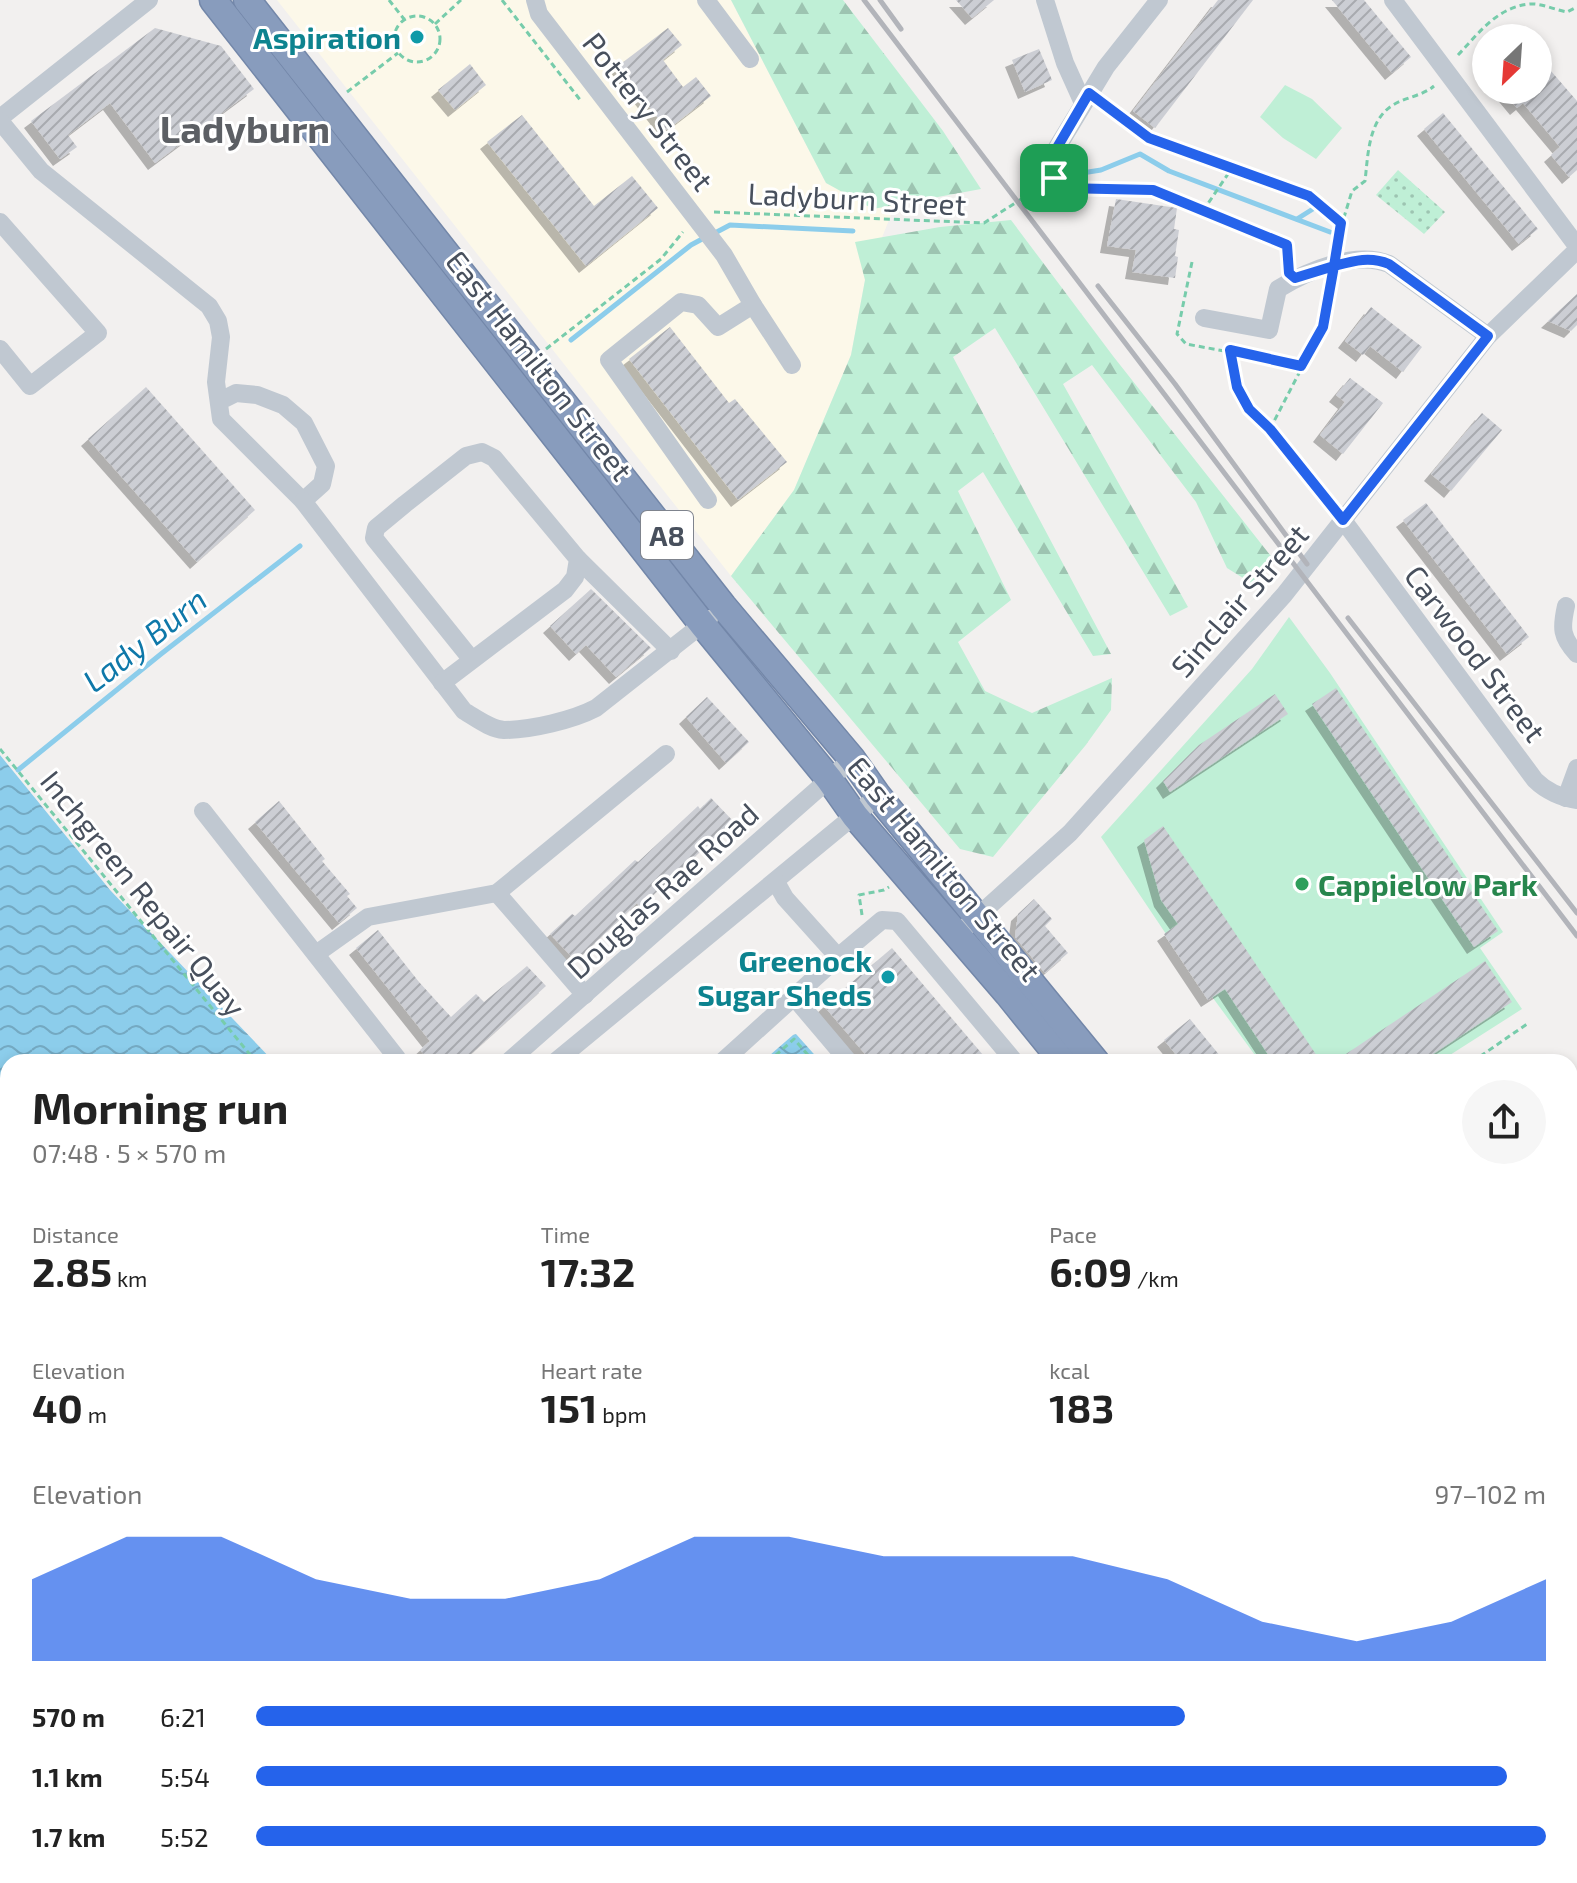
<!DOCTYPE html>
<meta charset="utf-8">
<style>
body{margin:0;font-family:"Exo 2",sans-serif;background:#f6f6f6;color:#222;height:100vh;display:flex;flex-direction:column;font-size:30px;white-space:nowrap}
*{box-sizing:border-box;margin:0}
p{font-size:26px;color:#767676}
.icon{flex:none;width:44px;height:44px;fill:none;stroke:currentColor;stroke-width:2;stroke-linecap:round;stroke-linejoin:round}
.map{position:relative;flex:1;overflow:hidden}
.panel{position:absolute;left:0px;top:1054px;width:1578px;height:830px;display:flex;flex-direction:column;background:#fff;border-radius:24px 24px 0 0;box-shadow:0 4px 12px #0003}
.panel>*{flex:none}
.needle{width:52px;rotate:205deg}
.buttons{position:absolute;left:1472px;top:24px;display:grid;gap:16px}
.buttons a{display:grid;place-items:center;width:80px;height:80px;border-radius:50%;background:#fff;box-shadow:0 4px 12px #0003;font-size:40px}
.pin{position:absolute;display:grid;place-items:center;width:68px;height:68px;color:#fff;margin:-34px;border-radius:16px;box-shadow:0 4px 12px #0006}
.round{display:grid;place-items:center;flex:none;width:84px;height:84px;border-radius:42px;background:#f6f6f6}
.summary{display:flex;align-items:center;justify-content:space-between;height:136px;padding:0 32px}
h1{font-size:44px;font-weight:700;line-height:60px}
.metrics{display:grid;grid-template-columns:repeat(3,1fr);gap:12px;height:136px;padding:8px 32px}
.metrics div{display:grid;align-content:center}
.metrics b{font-size:40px;font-weight:700}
.metrics small{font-size:22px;font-weight:400}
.metrics p{font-size:22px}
.chart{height:224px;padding:16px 32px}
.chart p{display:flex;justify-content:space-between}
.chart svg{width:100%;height:144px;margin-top:8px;fill:#2563eb;opacity:.7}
ul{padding:0 32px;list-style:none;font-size:26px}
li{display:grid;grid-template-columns:128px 96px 1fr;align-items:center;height:60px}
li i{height:20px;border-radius:10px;background:#2563eb}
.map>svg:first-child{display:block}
.commercial{fill:#fcf8e9}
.forest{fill:url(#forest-firs)}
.park{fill:url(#park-dots)}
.garden{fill:#bfefd6}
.water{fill:url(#water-waves)}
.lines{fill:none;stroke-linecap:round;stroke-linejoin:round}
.stream{stroke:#8ccdeb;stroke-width:5}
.building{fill:url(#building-hatch);filter:url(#shadow)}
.highway-casing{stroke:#7387a9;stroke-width:29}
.path{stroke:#77ccab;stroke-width:3;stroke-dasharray:6 4;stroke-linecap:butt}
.minor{stroke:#c0c8d1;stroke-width:18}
.highway{stroke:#889cbd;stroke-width:26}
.rail{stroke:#b2b4ba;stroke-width:5}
.route-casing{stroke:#fff;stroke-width:16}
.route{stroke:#2563eb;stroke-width:10}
.culture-dot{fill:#0f9aa8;stroke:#fff;stroke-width:3}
.leisure-dot{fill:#2e9e5b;stroke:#fff;stroke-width:3}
.labels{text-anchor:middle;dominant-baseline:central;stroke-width:6;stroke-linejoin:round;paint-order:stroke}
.shield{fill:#fff;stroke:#7f848e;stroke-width:2}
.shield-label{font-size:28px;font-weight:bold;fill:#48505d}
.culture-label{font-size:30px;font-weight:bold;fill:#0d838f;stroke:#fff;text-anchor:end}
.street-label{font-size:30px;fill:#48505d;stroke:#fff}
.leisure-label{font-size:30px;font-weight:bold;fill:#27864d;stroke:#fff;text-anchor:start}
.water-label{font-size:32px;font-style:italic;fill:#0e78a9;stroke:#fff}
.district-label{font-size:38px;font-weight:bold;fill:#5c5f64;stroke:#fff}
</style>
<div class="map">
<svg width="1577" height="1883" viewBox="0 0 1577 1883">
<defs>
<pattern id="forest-firs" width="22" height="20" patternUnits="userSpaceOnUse" patternTransform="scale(2)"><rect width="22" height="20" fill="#bfefd6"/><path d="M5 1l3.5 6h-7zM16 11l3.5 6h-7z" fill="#9dc4b1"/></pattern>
<pattern id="park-dots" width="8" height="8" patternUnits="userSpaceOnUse" patternTransform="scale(2)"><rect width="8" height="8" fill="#bfefd6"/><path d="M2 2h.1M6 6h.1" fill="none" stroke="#9dc4b1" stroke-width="1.8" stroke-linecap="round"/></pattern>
<pattern id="water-waves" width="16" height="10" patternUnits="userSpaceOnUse" patternTransform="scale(2)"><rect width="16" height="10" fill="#8ccdeb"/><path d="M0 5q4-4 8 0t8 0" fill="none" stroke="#74a9c2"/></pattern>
<pattern id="building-hatch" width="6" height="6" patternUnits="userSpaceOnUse" patternTransform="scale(2)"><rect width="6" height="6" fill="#ccced4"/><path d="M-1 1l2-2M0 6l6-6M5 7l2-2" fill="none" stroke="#a8aaaf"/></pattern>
<filter id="shadow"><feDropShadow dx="-7" dy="7" stdDeviation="0" flood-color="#0004"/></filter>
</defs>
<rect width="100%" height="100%" fill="#f2f0ef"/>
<path class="commercial" d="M277 0H731L826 183 895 205 865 280 851 355 794 490 731 576Z"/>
<g class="forest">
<path d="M731 0H843L943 131 981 189 873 209 826 183Z"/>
<path d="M1011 220 1113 356 1274 560 1251 583 1227 568 1196 502 1092 365 1063 384 1188 607 1170 616 995 328 953 357 1111 654 1093 656 983 472 958 491 1011 600 958 642 985 691 1032 713 1112 678 1111 710 1085 746 993 857 960 849 731 576 794 490 851 355 865 280 855 242 940 227Z"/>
</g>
<path class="park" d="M1398 170 1445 212 1424 234 1376 195Z"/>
<g class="garden">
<path d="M1285 85 1312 99 1342 128 1316 159 1283 138 1260 117Z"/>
<path d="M1289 617 1330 673 1503 932 1480 948 1522 1009 1439 1062H1260L1166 934 1101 837 1252 669Z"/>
</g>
<g class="water">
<path d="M0 755 110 890 274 1062H8V1640L0 1630Z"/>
<path d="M796 1034 821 1062H762L793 1035Z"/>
<path d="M198 1876H739L741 1883H204Z"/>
<path d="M1193 1876H1518L1524 1883H1199Z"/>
</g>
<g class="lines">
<g class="stream">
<path d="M1063 176 1101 170 1140 154 1169 171 1330 232"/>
<path d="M1297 219 1316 207"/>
<path d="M713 234 730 225 853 231"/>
<path d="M571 340 691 245 704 238"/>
<path d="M18 770 161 654 300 546"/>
</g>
</g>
<g class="building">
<path d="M956 0H994L972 18Z"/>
<path d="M1218 0H1253L1155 128 1133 111Z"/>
<path d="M1332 0H1364L1411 57 1392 73Z"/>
<path d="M155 28 221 46 254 89 155 163 110 103 68 135 77 147 60 159 31 121Z"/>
<path d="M668 28 682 45 663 60 683 87 696 77 711 96 667 130 618 66Z"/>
<path d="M1039 49 1052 80 1025 92 1012 60Z"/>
<path d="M1538 56 1577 101V170L1569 177 1551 155 1560 147 1523 103 1517 108 1502 90H1538Z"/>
<path d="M470 64 486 85 455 110 438 90Z"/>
<path d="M1443 113 1538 229 1519 244 1424 129Z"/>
<path d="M522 115 594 206 632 176 658 208 586 266 487 142Z"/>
<path d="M1116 199 1177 208 1174 229 1179 230 1175 256 1178 257 1175 278 1132 272 1136 250 1107 246Z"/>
<path d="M1577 294V325L1571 331 1548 321Z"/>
<path d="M1371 307 1422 347 1403 372 1370 346 1363 355 1345 341Z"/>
<path d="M670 327 729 403 735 399 787 462 738 500 629 359Z"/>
<path d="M1350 378 1383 403 1343 454 1320 435 1345 402 1336 395Z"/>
<path d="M146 387 255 510 197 562 88 439Z"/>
<path d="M1482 413 1502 430 1451 491 1431 474Z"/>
<path d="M1426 503 1529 637 1507 654 1403 520Z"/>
<path d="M591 589 651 648 616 677 586 645 576 654 550 626Z"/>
<path d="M1336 688 1498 931 1474 947 1312 704Z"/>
<path d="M1275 694 1288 714 1170 792 1163 781 1199 745Z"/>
<path d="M707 697 749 742 726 763 686 717Z"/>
<path d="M711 798 733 821 640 907 637 903 576 961 550 934 572 914 575 916 635 860 638 862 698 806 700 809Z"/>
<path d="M279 801 325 859 322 861 350 894 347 896 357 908 339 923 255 822Z"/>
<path d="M1163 826 1195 873 1321 1062H1273L1225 989 1208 1000 1164 934 1178 924 1161 900 1144 840Z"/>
<path d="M1034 899 1052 919 1045 926 1068 953 1045 973 1015 937 1018 914Z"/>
<path d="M378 930 419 982 451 1017 476 994 484 1002 527 966 546 986 462 1062H431L420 1050 430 1041 356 948Z"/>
<path d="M892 948 989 1062H872L824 1006Z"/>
<path d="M1485 961 1512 1002 1421 1062H1334Z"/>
<path d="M1190 1019 1198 1029 1225 1062H1182L1164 1040Z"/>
</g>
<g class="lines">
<defs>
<g id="highway">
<path d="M213 0 703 625 829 779 855 816 1008 994 1063 1062"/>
<path d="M247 0 723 606 852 759 878 796 1096 1062"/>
<path d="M1570 1642 1577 1651"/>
<path d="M1570 1683 1577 1691"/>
</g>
</defs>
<use href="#highway" class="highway-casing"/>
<g class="path">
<path d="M389 0 404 19"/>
<path d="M502 0 581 101"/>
<circle cx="417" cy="39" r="23"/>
<path d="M435 24 461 0"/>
<path d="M1458 55C1479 33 1497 7 1530 4 1541 3 1555 10 1567 12L1577 7"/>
<path d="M347 92 398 53"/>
<path d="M1104 104 1149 138 1309 196 1341 223"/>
<path d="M1054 178 1061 188V198L1074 203"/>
<path d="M1061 188 1153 190 1287 245 1288 261"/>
<path d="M1203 211 1232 168"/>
<path d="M714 212 984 223 1054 178V167"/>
<path d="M1335 247 1352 191 1365 181C1368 156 1368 120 1393 105 1406 97 1422 96 1434 86"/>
<path d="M1192 262 1177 334 1186 344 1301 365"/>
<path d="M546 349 661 259 683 232"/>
<path d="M1230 350 1237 387 1249 409 1270 429 1331 505"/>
<path d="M1270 429 1323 327 1331 282"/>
<path d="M0 749 256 1062"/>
<path d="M862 915 859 895 884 890 889 887"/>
<path d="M768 1062 794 1039 814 1062"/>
<path d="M1472 1062 1527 1024"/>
<path d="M1570 1852 1577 1846"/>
<path d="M1536 1883 1535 1881 1541 1876"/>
</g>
<g class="minor">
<path d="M535 0 539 14 724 255 753 305 718 327 698 305 681 302 609 360 708 500"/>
<path d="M706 0 750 59"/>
<path d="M1045 0 1065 63 1083 103"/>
<path d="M1393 0 1577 246"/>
<path d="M0 118 149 0"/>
<path d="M0 121 41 171 209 306 218 321 221 337 216 382 221 419 303 501 322 484 326 466 304 423 283 405 257 395 236 393 220 401"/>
<path d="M1055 151 1106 67 1159 0"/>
<path d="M0 222 98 333 30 386 0 349"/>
<path d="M753 305 792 365"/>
<path d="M1204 318 1269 330 1278 289C1307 271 1356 250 1389 264L1488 336"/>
<path d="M303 501 464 711C476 718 490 729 504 730 531 730 573 720 596 708L709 619"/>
<path d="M1343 520 1535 780C1546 791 1562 798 1577 800"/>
<path d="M578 559 671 651"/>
<path d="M1566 606C1561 628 1561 637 1577 654"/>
<path d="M442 683 565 590 575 577 578 559 494 458 482 452 466 456 405 504 376 528 374 538 472 660"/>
<path d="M1566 798 1577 768"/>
<path d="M203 811 397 1058"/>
<path d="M497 893 585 995"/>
<path d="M957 935 1070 833 1284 595 1488 336 1577 250"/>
<path d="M316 954 368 917 497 893 666 754"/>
<path d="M838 957 882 920 897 921 1015 1062"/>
<path d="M794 997 849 1062"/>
<path d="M508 1062 852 759"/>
<path d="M555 1062 878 796"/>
<path d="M722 1062 838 957 785 898 776 882"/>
<path d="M1570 1192 1577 1200"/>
<path d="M1570 1359 1577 1353"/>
<path d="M0 1663 8 1673"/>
<path d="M0 1789 8 1800"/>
<path d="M70 1876 85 1883"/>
<path d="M174 1876 179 1883"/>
<path d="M940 1876 946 1883"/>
<path d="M1163 1876 1169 1883"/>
<path d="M802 1883 803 1876"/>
</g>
<use href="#highway" class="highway"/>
<g class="rail">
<path d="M864 0 1577 936"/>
<path d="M880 0 901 29"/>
<path d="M1098 286 1175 384 1307 564"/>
<path d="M1348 618 1577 913"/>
</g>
</g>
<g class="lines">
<defs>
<path id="route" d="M1054 178 1061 188 1153 190 1287 245 1289 273 1295 278 1334 266 1323 327 1301 366 1230 350 1237 387 1249 409 1270 429 1343 520 1488 336 1389 264C1370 256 1353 261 1334 266L1341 223 1309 196 1149 138 1089 93 1055 151 1054 178"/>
</defs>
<use href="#route" class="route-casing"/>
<use href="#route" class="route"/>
</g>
<g class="culture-dot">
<circle cx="417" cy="37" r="8"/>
<circle cx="888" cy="977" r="8"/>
</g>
<circle class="leisure-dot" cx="1302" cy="884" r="8"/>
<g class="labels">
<rect class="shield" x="641" y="511" width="52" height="48" rx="6"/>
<g class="shield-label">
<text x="667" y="535">A8</text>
</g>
<g class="culture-label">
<text x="401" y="37">Aspiration</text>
<text x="872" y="960">Greenock<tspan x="872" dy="34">Sugar Sheds</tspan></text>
</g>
<g class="street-label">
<text transform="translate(649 111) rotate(52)">Pottery Street</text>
<text transform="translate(857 198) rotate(3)">Ladyburn Street</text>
<text transform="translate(540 365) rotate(52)">East Hamilton Street</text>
<text transform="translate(1239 600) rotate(-49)">Sinclair Street</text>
<text transform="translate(1476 653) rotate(53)">Carwood Street</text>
<text transform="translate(945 868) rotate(50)">East Hamilton Street</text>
<text transform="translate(662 890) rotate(-42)">Douglas Rae Road</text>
<text transform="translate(144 893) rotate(51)">Inchgreen Repair Quay</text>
</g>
<g class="leisure-label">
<text x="1318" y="884">Cappielow Park</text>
</g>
<g class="water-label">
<text transform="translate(144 639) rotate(-38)">Lady Burn</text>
</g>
<g class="district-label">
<text x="245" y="128">Ladyburn</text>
</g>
</g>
</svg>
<div class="buttons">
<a><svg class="needle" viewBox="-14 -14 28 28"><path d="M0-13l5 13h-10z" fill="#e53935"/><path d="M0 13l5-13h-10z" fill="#767676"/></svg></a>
</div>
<div class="pin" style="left:1054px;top:178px;background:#1e9e55"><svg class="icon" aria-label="arrive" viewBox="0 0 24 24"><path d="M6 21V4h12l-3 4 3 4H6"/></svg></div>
<section class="panel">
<div class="summary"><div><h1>Morning run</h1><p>07:48 · 5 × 570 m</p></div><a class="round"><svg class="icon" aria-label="share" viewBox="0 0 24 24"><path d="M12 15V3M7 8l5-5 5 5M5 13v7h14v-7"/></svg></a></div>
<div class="metrics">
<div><p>Distance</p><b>2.85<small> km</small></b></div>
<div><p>Time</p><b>17:32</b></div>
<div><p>Pace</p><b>6:09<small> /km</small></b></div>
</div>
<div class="metrics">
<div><p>Elevation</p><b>40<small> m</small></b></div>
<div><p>Heart rate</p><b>151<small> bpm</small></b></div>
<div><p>kcal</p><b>183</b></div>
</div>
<div class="chart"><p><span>Elevation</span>97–102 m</p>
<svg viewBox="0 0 160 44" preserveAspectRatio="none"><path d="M0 44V19L10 6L20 6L30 19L40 25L50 25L60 19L70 6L80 6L90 12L100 12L110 12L120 19L130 32L140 38L150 32L160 19V44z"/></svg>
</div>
<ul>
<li><b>570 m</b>6:21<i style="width:72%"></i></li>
<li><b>1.1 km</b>5:54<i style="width:97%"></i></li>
<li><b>1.7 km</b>5:52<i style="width:100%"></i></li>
</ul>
</section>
</div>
